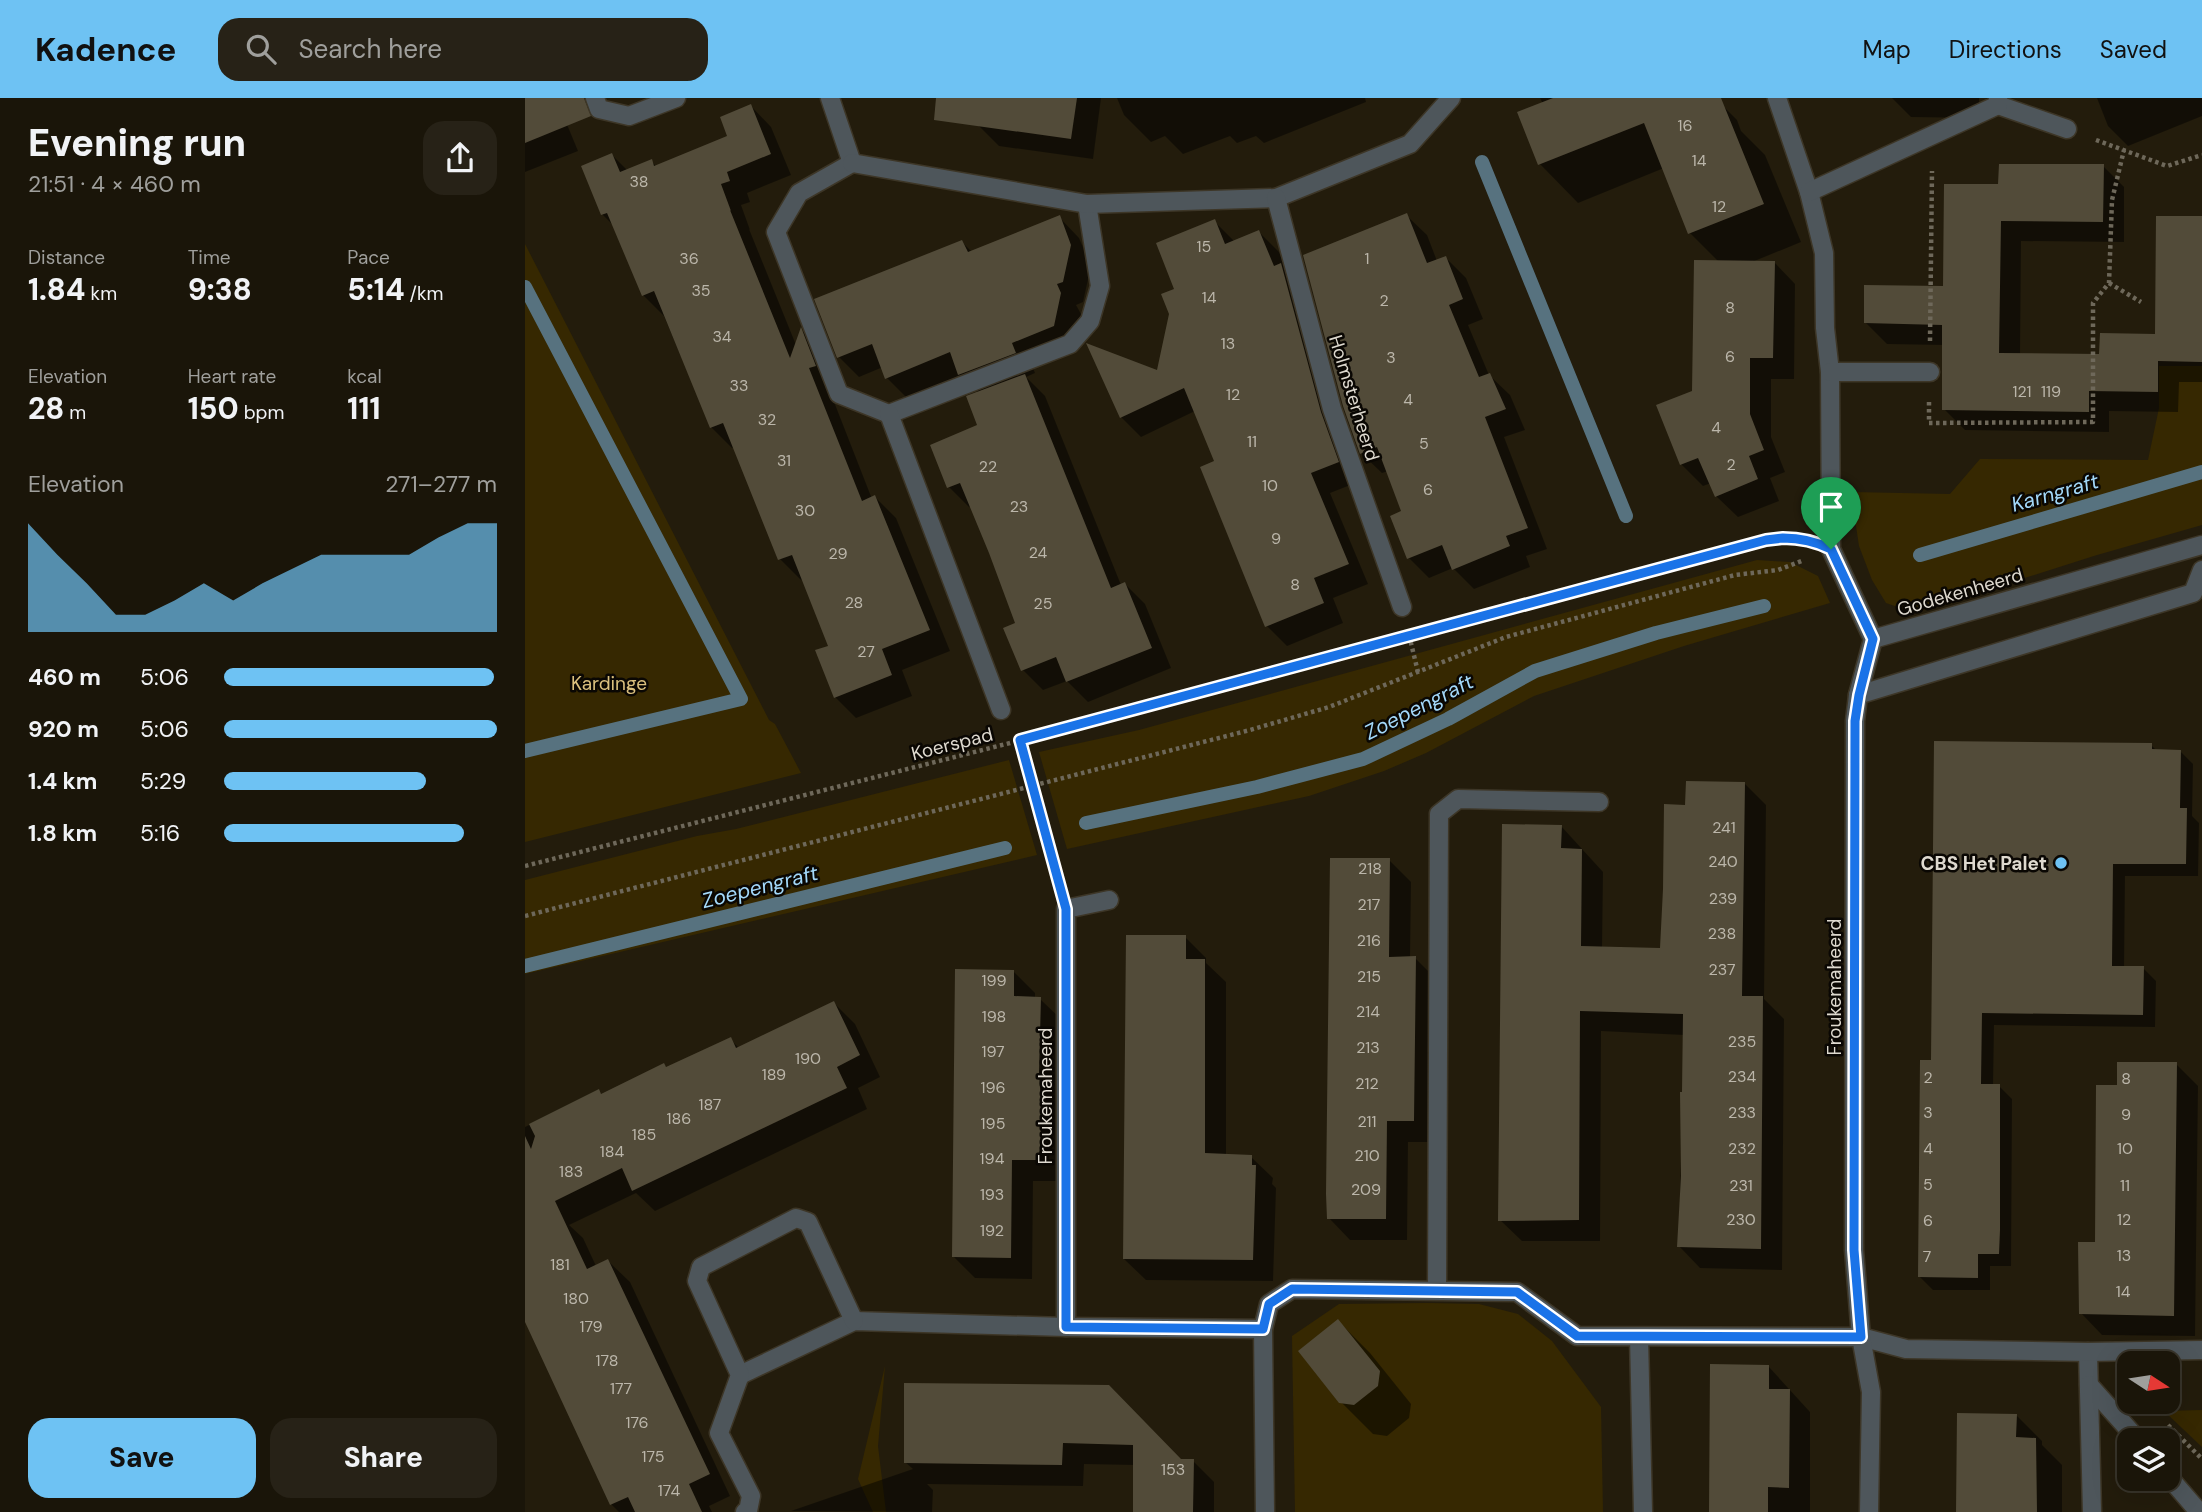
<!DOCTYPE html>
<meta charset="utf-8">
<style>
body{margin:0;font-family:"DM Sans",sans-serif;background:#272217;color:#f1f3f6;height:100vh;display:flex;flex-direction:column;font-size:26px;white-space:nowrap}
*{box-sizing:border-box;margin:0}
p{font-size:23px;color:#9f9f9c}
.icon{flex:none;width:38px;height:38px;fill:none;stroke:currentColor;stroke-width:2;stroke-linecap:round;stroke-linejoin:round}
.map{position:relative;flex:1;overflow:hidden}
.panel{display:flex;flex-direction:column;background:#1a1509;width:525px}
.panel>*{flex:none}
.needle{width:46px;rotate:102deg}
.controls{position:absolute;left:1592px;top:1253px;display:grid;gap:14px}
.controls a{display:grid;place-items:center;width:63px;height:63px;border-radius:14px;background:#1a1509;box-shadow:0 7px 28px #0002,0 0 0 2px #38342a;font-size:35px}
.pin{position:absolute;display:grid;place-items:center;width:60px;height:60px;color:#fff;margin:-72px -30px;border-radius:50% 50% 50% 0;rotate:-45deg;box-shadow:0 0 7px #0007}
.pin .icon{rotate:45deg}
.round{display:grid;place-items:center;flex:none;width:74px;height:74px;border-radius:21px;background:#272217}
.headline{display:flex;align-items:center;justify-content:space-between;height:119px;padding:0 28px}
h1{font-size:38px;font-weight:800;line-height:52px}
.metrics{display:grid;grid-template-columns:repeat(3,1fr);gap:10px;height:119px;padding:7px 28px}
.metrics div{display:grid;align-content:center}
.metrics b{font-size:30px;font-weight:800}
.metrics small{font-size:19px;font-weight:400}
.metrics p{font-size:19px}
.chart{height:196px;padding:14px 28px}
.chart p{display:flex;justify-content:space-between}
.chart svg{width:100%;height:126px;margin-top:7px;fill:#6ec2f3;opacity:.7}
.cta{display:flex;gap:14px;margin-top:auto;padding:14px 28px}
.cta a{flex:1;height:80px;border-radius:21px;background:#6ec2f3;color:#111;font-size:28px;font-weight:800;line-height:80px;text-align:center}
.cta a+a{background:#272217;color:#f1f3f6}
ul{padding:0 28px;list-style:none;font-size:23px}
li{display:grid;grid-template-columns:112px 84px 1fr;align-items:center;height:52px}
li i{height:18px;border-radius:9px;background:#6ec2f3}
header{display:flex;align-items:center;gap:42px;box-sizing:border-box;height:98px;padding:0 35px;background:#6ec2f3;color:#111}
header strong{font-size:33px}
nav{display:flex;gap:38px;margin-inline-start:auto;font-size:24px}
.search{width:490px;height:63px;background:#272217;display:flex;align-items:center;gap:18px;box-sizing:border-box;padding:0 24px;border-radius:21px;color:#9f9f9c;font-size:26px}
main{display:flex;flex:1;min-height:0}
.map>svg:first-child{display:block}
.green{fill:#362801}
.shadow{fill:#0007}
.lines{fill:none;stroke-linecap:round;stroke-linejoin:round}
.stream{stroke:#57727f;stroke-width:14}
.building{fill:#524b39}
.service-casing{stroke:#3d3627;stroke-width:21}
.minor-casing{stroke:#3d3627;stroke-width:21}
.path{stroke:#6e685a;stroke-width:4.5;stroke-dasharray:3.5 3.5;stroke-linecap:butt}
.service{stroke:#4e565b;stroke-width:18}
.minor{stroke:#4e565b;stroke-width:18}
.route-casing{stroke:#fff;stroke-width:14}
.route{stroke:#1a73e8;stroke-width:9}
.poi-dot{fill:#6ec2f3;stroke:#0a0703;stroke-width:2.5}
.labels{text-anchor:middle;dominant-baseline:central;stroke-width:5;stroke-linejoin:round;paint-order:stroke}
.number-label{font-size:16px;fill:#bbb6aa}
.street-label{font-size:19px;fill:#ded9cf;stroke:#0a0703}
.park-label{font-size:19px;fill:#dbc07e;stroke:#0a0703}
.poi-label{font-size:19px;font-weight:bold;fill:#ded9cf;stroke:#0a0703;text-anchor:end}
.water-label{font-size:21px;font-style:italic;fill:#a3d8f9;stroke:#0a0703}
</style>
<header>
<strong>Kadence</strong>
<div class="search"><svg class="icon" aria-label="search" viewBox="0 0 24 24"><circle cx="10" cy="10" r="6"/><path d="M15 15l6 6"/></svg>Search here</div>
<nav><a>Map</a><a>Directions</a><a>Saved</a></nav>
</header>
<main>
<section class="panel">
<div class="headline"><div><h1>Evening run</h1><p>21:51 · 4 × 460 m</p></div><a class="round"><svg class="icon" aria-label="share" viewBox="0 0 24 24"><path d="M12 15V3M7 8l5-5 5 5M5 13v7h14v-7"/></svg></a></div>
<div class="metrics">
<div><p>Distance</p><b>1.84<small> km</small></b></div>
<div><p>Time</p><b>9:38</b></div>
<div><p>Pace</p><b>5:14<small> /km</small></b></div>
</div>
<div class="metrics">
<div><p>Elevation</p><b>28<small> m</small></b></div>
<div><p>Heart rate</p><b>150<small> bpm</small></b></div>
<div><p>kcal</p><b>111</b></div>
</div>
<div class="chart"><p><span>Elevation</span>271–277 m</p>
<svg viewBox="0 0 160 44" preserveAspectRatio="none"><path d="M0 44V6L10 17L20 27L30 38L40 38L50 33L60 27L70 33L80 27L90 22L100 17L110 17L120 17L130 17L140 11L150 6L160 6V44z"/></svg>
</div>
<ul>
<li><b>460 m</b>5:06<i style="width:99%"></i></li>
<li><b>920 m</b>5:06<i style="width:100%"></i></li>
<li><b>1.4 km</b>5:29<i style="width:74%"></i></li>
<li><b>1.8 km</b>5:16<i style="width:88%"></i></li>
</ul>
<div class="cta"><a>Save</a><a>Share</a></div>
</section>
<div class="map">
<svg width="1677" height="1414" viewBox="0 0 1677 1414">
<rect width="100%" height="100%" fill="#231c0c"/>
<g class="green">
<path d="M0 146 244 622 250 626 276 675 0 744Z"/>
<path d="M1634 268H1677V427L1572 457 1390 515 1361 505 1347 482 1334 448 1326 394 1425 396 1455 361 1623 362 1634 310Z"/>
<path d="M1232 462 1265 464 1293 478 1305 505 1159 548 1009 598 901 655 859 673 784 698 542 751 514 654 614 632Z"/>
<path d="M484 662 512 757 0 876V782L172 738 211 731Z"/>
<path d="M902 1205 954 1206 993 1216 1027 1243 1076 1309 1078 1414H770L767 1238 814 1206Z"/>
<path d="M360 1268 353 1348 361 1414H348L333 1381Z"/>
<path d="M1677 1312V1349L1639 1313Z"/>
</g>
<g class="shadow">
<path d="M0 0H31L53 53 0 74Z"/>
<path d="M455 0H576L568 61 474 48 452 26Z"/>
<path d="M592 0H840L841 4 739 45 731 38 712 45 705 38 658 56 640 38 626 44 599 17Z"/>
<path d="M1015 0H1190L1212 22 1216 33 1240 57 1276 144 1227 164H1249L1270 186 1269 281H1246V339L1260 374 1245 380 1254 403 1213 419 1191 398 1186 385 1178 388 1156 366 1133 308 1169 294 1194 164 1165 135 1139 70 1053 105 1015 66 994 15 1018 6Z"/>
<path d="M1367 0H1454V20L1386 19Z"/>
<path d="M1572 0H1677V18L1603 48 1583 28Z"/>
<path d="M226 8 246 29 266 77 222 95 225 104 216 107 225 132 224 131 271 247 276 232 296 252 304 291 347 401 350 399 371 420 425 553 377 572 387 598 331 620 310 599 305 549 278 481 276 482 255 461 209 349 207 350 186 329 139 218 118 197 90 129 78 117 58 69 87 57 103 73 126 63 132 69 204 39Z"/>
<path d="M1578 68 1599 89V144L1496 143 1495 257 1576 258 1632 237 1677 120V284H1654L1653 314 1584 313V334L1440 332 1419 311V247L1362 246 1341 225 1420 190 1475 88Z"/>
<path d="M881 117 902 137 912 163 921 160 941 180 958 221 943 227 964 277 985 297 1000 332 979 339 1022 451 1001 458 1005 469 949 491 928 470 904 480 884 460 879 414 863 373 857 375 836 355Z"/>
<path d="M534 119 554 140 566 168 558 204 551 207 556 216 549 248 506 265 510 275 501 279 520 298 596 487 600 486 620 506 646 570 563 604 542 583 518 592 498 572 493 526 446 408 444 409 424 389 455 328 454 295 436 277 382 300 362 280 358 269 334 279 314 259 437 144 447 154Z"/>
<path d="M689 123 710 144 734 134 754 154 761 172 776 187 833 384 805 395 843 486 808 500 818 525 762 548 742 528 691 364 670 313 616 339 596 319 634 274 652 192Z"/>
<path d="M1626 647 1632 653H1655L1668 666 1667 718 1674 725 1673 778H1600L1599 870H1618L1631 883 1630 929 1469 927 1468 988H1474L1487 1001 1486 1168H1465V1192H1408L1395 1179 1408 963Z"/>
<path d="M1219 685 1241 707 1239 901 1259 921 1257 1172 1175 1170 1154 1148 1159 937 1076 933 1075 1143H997L975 1122 1036 728 1078 774 1077 850 1136 851 1162 709Z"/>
<path d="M864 762 886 784 885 860H890L912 882 910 1044H883L882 1142H825L804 1120Z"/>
<path d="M660 839 681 860V865L701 884V1058L726 1059 748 1080 747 1086 751 1090 748 1183 621 1182 599 1161Z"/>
<path d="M488 873 510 895V901H515L537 922 535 1083H508L507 1181 450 1180 429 1159Z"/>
<path d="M309 905 330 926 355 979 333 990 342 1011 130 1113 111 1095 44 1127 58 1140 71 1168 83 1163 105 1184 205 1398 184 1408 187 1414H94L86 1406 0 1220V1029L73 994 77 997 139 967 143 971 205 941 214 950Z"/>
<path d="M1651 966 1673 988 1670 1238 1577 1237 1556 1215 1572 1145 1594 989Z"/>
<path d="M813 1223 845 1255 886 1306 884 1320 862 1338 848 1336 816 1304Z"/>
<path d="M1244 1269 1285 1314V1414H1185Z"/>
<path d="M583 1288 656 1362 668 1363 689 1384V1414H610V1367L559 1366 558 1388 402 1386 408 1392 407 1414 266 1413 388 1371 380 1364Z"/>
<path d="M1491 1317 1517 1343V1347L1537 1367V1414H1433Z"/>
</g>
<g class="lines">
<g class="stream">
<path d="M957 64 1101 418"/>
<path d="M0 189 216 601 0 653"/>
<path d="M1395 457 1677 374"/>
<path d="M561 725 732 689 838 661 923 621 1010 573 1131 535 1239 508"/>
<path d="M0 868 480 750"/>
</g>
</g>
<g class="building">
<path d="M0 0H59L66 18 0 45Z"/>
<path d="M411 0H552L546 41 409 22Z"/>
<path d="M1028 0H1196L1239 106 1163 136 1119 25 1013 67 992 14Z"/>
<path d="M226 6 246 56 202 74 205 83 196 86 206 113 205 112 265 260 276 229 291 268 284 270 337 403 350 397 405 532 357 551 367 577 309 600 290 552 303 548 267 457 253 462 198 325 185 330 129 193 117 198 82 115 76 117 56 68 87 55 95 74 127 61 129 68 202 38 195 19Z"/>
<path d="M1474 66H1579L1578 124 1476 123 1474 255 1574 256 1575 235 1630 236 1631 118H1677V264L1633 263V294L1564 293V314L1417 312V227L1339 225V187L1418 188 1419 86H1473Z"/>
<path d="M882 115 902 165 921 158 938 201 924 207 954 279 965 275 981 311 960 319 1003 430 981 438 985 448 927 472 917 447 882 461 865 418 876 413 852 349 835 356 818 308 778 157Z"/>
<path d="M535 117 546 147 538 184 532 186 536 195 529 228 487 245 491 255 433 277 425 254 360 281 347 246 312 260 289 201 437 142 443 154Z"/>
<path d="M690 121 700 146 734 132 749 168 756 165 796 314 814 364 786 375 824 466 789 480 799 505 740 529 675 369 689 363 659 290 595 320 561 245 632 272 644 216 636 196 649 191 631 145Z"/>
<path d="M1169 162 1250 163 1248 260H1225V316L1239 352 1224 358 1233 381 1190 399 1173 360 1155 367 1131 307 1167 293Z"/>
<path d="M500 276 586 490 600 484 627 550 541 584 531 559 496 573 478 530 490 525 464 455 435 385 422 390 405 347 452 327 441 298Z"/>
<path d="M1409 643 1627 645V651L1656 652 1655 710H1662L1661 766H1588L1587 868H1619L1618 917 1457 915 1456 986H1475V1132L1474 1156H1453V1180L1393 1179 1395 962H1406Z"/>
<path d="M1161 683 1220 684 1217 898H1238L1236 1151 1152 1149 1156 1078 1155 994H1157L1158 916 1055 913 1054 1122 973 1123 977 726 1037 727 1036 750 1057 751 1056 848 1135 850 1138 791 1139 706 1160 707Z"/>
<path d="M805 760H865L864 859 891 858 889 1023H862L861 1121H802L801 1096Z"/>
<path d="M601 837H661V861H680V1055L727 1057V1067H731L728 1162 598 1161Z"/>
<path d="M430 871 489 872V898L516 899 514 976 517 1017 514 1062H487L486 1160 427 1159Z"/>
<path d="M309 903 335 957 312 969 322 990 107 1093 97 1070 30 1103 62 1171 83 1161 185 1376 164 1386 177 1414H110L103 1399 85 1407 0 1224V1038L6 1051 10 1038 4 1026 74 991 76 996 139 965 141 969 206 939 211 950Z"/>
<path d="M1592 964H1652L1649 1218 1554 1216 1553 1144H1570L1571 987H1592Z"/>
<path d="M813 1221 855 1273 853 1288 829 1307 814 1305 773 1253Z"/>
<path d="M1185 1266 1244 1267V1291H1265L1264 1390 1243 1389V1414H1184Z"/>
<path d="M379 1285 584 1287 656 1361H669L668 1414H608V1347L538 1345 537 1367 379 1365Z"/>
<path d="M1432 1315 1492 1316 1491 1339 1511 1340 1512 1414H1431Z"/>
</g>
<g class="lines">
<defs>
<path id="service" d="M1333 597 1668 495 1677 472"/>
<g id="minor">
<path d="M70 0 74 11 104 18 151 0"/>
<path d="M305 0 327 65 274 95 251 134 314 296 364 316 545 246 565 223 575 188 562 106"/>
<path d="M1252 0 1284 94 1299 155 1300 230 1305 274 1306 451 1348 541"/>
<path d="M1473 7 1542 31"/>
<path d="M327 65 562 106 751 100 885 46 926 0"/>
<path d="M1284 94 1473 7V0"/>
<path d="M751 100 807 311 877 509"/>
<path d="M1305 274H1405"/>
<path d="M364 316 476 612"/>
<path d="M1348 541 1677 447"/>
<path d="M912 1192 914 716 933 701 1074 704"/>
<path d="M541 1229V811L584 802"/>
<path d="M738 1231 740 1414"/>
<path d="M1114 1239 1118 1414"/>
<path d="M1563 1254 1567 1414"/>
<path d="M215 1277 329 1223 541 1229 738 1231 744 1206 767 1191 992 1194 1052 1238 1336 1239 1381 1251 1563 1254 1677 1252"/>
<path d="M1564 1287 1613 1342"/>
<path d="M1643 1378 1674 1414"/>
<path d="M220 1414 223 1413 226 1398 194 1335 215 1277 172 1183 176 1169 271 1120 283 1124 329 1223"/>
<path d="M1344 1414 1346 1294 1336 1239 1329 1152 1330 623 1333 597 1348 541"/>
</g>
</defs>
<use href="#service" class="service-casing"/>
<use href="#minor" class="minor-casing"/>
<g class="path">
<path d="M1571 42 1642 68 1677 57"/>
<path d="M1584 185 1616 204"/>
<path d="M1405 243 1407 73"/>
<path d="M1404 304V325L1568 324V205L1584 185 1587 102 1599 52"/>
<path d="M897 533 1241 442 1258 440H1276"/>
<path d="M884 537 893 574"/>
<path d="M495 642 533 783"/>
<path d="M0 768 485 645 868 541"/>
<path d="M0 818 725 632 804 609 981 539 1210 477 1253 472 1279 462"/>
<path d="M1643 1327 1677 1361"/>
</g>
<use href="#service" class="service"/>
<use href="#minor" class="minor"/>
</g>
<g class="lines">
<defs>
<path id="route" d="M1258 440C1276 440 1290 443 1306 451L1348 541 1334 597 1330 623 1329 1152 1336 1239 1052 1238 992 1194 767 1191 744 1206 738 1231 541 1229V811L495 642 1241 442Z"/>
</defs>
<use href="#route" class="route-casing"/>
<use href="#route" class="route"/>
</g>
<circle class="poi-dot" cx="1536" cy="765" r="7"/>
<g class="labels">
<g class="number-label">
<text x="1160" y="27">16</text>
<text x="1174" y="62">14</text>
<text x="114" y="83">38</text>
<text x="1194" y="108">12</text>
<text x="679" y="148">15</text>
<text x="164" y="160">36</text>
<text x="842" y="160">1</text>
<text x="176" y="192">35</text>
<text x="684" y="199">14</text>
<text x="859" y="202">2</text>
<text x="1205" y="209">8</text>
<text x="197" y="238">34</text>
<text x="703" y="245">13</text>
<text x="1205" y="258">6</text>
<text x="866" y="259">3</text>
<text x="214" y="287">33</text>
<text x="1497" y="293">121</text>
<text x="1526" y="293">119</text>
<text x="708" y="296">12</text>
<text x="883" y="301">4</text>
<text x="242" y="321">32</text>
<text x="1191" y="329">4</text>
<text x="727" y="343">11</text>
<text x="899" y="345">5</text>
<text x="259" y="362">31</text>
<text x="1206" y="366">2</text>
<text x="463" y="368">22</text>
<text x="745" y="387">10</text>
<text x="903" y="391">6</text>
<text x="494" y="408">23</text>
<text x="280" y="412">30</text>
<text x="751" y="440">9</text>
<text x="513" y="454">24</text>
<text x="313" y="455">29</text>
<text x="770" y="486">8</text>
<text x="329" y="504">28</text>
<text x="518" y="505">25</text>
<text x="341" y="553">27</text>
<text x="1199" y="729">241</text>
<text x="1198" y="763">240</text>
<text x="845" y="770">218</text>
<text x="1198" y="800">239</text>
<text x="844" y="806">217</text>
<text x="1197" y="835">238</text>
<text x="844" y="842">216</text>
<text x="1197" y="871">237</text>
<text x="844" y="878">215</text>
<text x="469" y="882">199</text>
<text x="843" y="913">214</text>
<text x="469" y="918">198</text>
<text x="1217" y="943">235</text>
<text x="843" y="949">213</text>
<text x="468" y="953">197</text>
<text x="283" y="960">190</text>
<text x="249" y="976">189</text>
<text x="1217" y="978">234</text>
<text x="1403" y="979">2</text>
<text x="1601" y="980">8</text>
<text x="842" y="985">212</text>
<text x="468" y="989">196</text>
<text x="185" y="1006">187</text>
<text x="1217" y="1014">233</text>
<text x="1403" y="1014">3</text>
<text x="1601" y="1016">9</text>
<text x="154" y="1020">186</text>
<text x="842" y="1023">211</text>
<text x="468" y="1025">195</text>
<text x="119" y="1036">185</text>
<text x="1217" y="1050">232</text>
<text x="1403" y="1050">4</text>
<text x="1600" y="1050">10</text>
<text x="87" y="1053">184</text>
<text x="842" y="1057">210</text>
<text x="467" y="1060">194</text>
<text x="46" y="1073">183</text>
<text x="1403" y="1086">5</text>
<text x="1216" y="1087">231</text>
<text x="1600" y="1087">11</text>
<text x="841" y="1091">209</text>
<text x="467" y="1096">193</text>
<text x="1216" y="1121">230</text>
<text x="1599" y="1121">12</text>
<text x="1403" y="1122">6</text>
<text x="467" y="1132">192</text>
<text x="1599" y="1157">13</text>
<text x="1402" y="1158">7</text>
<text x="35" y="1166">181</text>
<text x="1598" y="1193">14</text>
<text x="51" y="1200">180</text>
<text x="66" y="1228">179</text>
<text x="82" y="1262">178</text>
<text x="96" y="1290">177</text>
<text x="112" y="1324">176</text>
<text x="128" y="1358">175</text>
<text x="648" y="1371">153</text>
<text x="144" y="1392">174</text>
</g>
<g class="street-label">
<text transform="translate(829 300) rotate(73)">Holmsterheerd</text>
<text transform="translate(1435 494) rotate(-16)">Godekenheerd</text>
<text transform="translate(427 646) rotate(-14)">Koerspad</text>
<text transform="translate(1309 889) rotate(-90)">Froukemaheerd</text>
<text transform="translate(520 998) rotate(-90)">Froukemaheerd</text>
</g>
<g class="park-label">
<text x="84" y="585">Kardinge</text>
</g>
<g class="poi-label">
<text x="1522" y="765">CBS Het Palet</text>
</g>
<g class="water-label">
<text transform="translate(1530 395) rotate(-16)">Karngraft</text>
<text transform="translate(894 609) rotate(-27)">Zoepengraft</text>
<text transform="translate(235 789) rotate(-14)">Zoepengraft</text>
</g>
</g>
</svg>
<div class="controls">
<a><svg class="needle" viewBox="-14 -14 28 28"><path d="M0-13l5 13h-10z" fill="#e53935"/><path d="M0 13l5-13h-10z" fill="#9f9f9c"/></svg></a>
<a><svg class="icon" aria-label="layers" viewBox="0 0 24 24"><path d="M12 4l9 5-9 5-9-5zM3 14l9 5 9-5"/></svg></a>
</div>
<div class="pin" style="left:1306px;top:451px;background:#1e9e55"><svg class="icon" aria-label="arrive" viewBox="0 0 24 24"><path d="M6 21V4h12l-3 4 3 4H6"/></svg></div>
</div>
</main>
